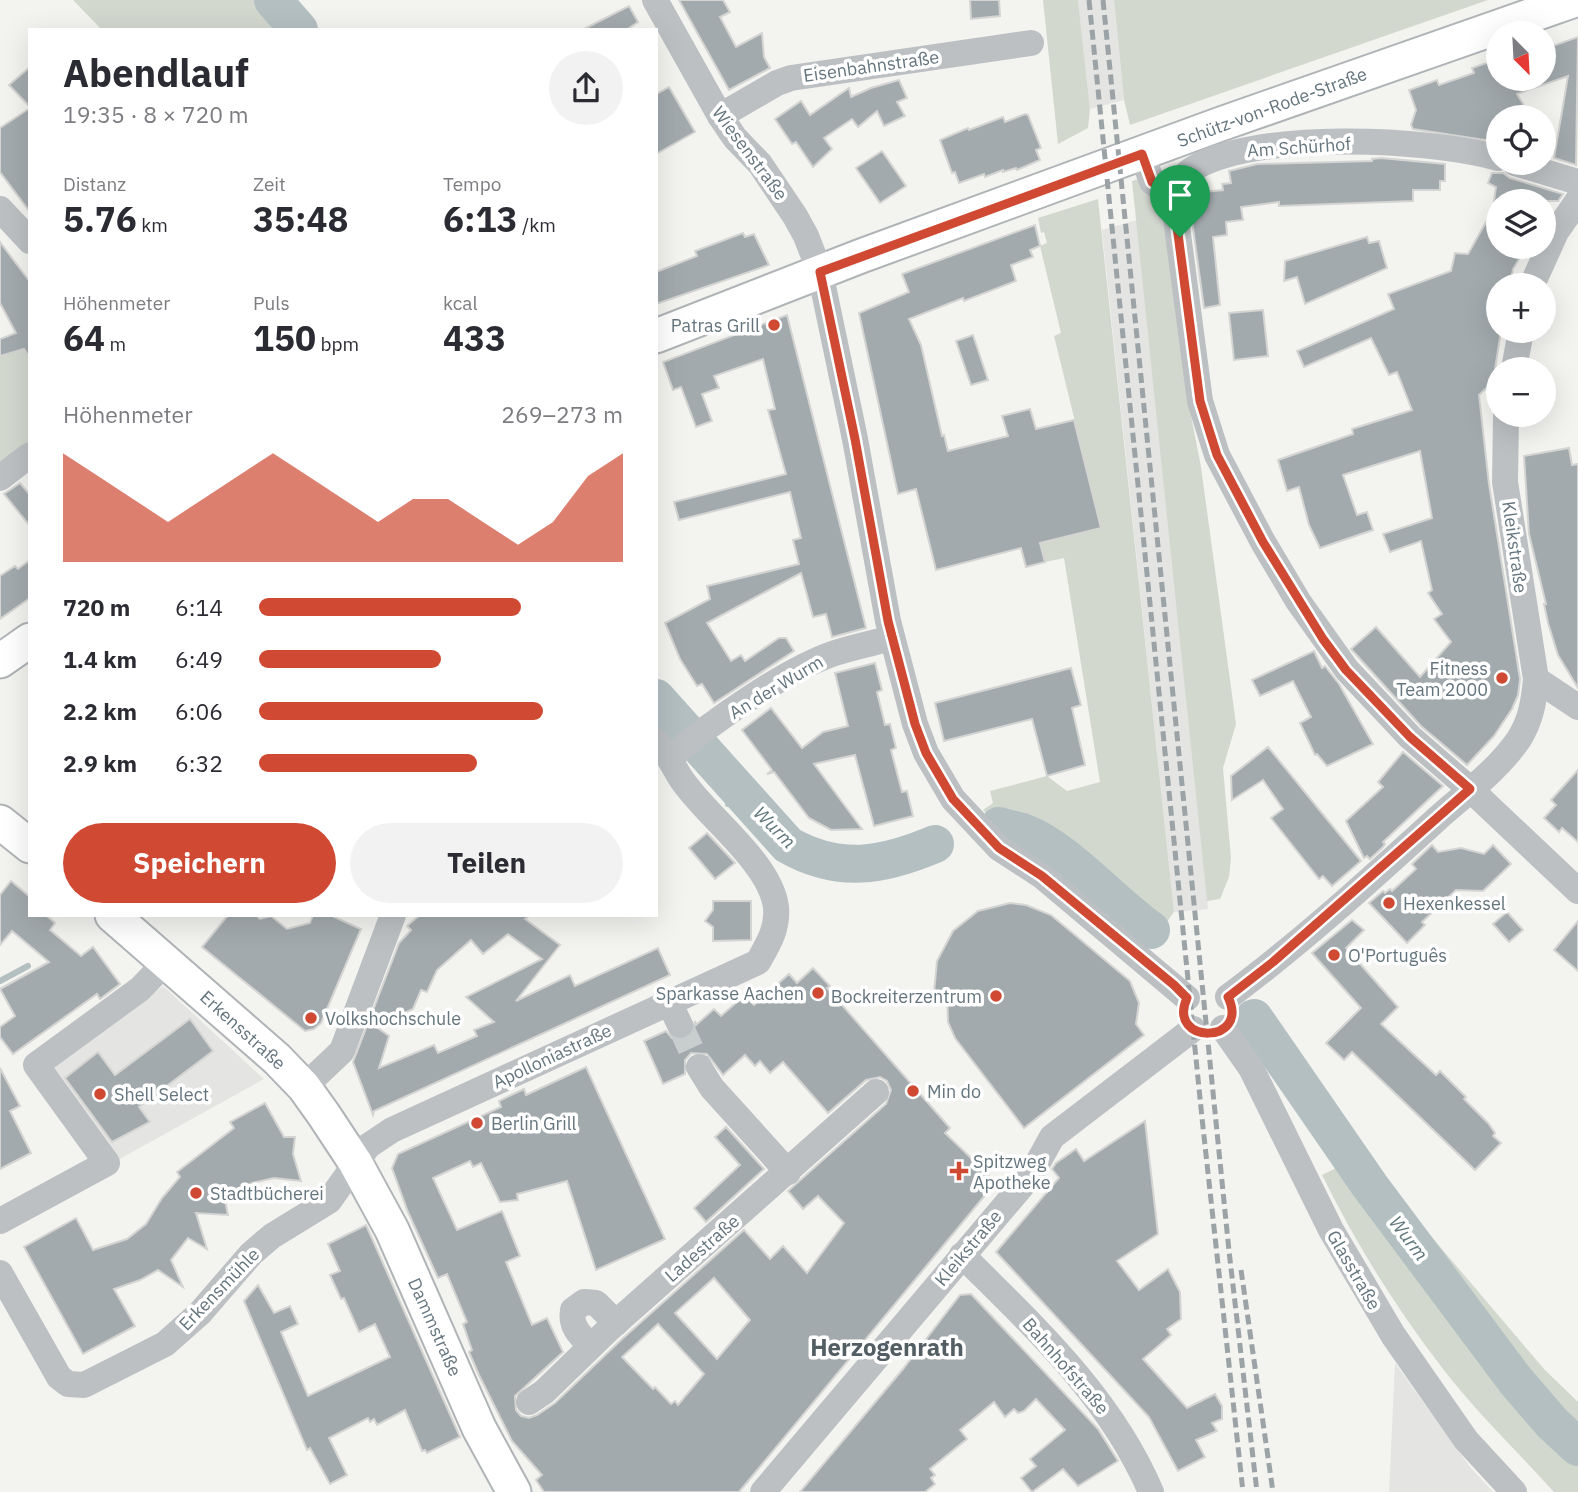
<!DOCTYPE html>
<html lang="de">
<meta charset="utf-8">
<style>
body{margin:0;font-family:"IBM Plex Sans",sans-serif;background:#f2f2f3;color:#2b2b33;height:100vh;display:flex;flex-direction:column;font-size:26px;white-space:nowrap}
*{box-sizing:border-box;margin:0}
p{font-size:23px;color:#7c7c81}
.icon{flex:none;width:38px;height:38px;fill:none;stroke:currentColor;stroke-width:2;stroke-linecap:round;stroke-linejoin:round}
.map{position:relative;flex:1;overflow:hidden}
.sheet{position:absolute;left:28px;top:28px;width:630px;height:889px;display:flex;flex-direction:column;background:#fff;border-radius:0px;box-shadow:0 7px 28px #0002}
.sheet>*{flex:none}
.needle{width:46px;rotate:156deg}
.buttons{position:absolute;left:1486px;top:21px;display:grid;gap:14px}
.buttons a{display:grid;place-items:center;width:70px;height:70px;border-radius:50%;background:#fff;box-shadow:0 7px 28px #0002;font-size:35px}
.pin{position:absolute;display:grid;place-items:center;width:60px;height:60px;color:#fff;margin:-72px -30px;border-radius:50% 50% 50% 0;rotate:-45deg;box-shadow:0 0 7px #0007}
.pin .icon{rotate:45deg}
.round{display:grid;place-items:center;flex:none;width:74px;height:74px;border-radius:37px;background:#f2f2f3}
.overview{display:flex;align-items:center;justify-content:space-between;height:119px;padding:0 35px}
h1{font-size:38px;font-weight:800;line-height:52px}
.figures{display:grid;grid-template-columns:repeat(3,1fr);gap:10px;height:119px;padding:7px 35px}
.figures div{display:grid;align-content:center}
.figures b{font-size:35px;font-weight:800}
.figures small{font-size:19px;font-weight:400}
.figures p{font-size:19px}
.chart{height:196px;padding:14px 35px}
.chart p{display:flex;justify-content:space-between}
.chart svg{width:100%;height:126px;margin-top:7px;fill:#d04a33;opacity:.7}
.button{display:flex;gap:14px;margin-top:auto;padding:14px 35px}
.button a{flex:1;height:80px;border-radius:42px;background:#d04a33;color:#fff;font-size:28px;font-weight:800;line-height:80px;text-align:center}
.button a+a{background:#f2f2f3;color:#2b2b33}
ul{padding:0 35px;list-style:none;font-size:23px}
li{display:grid;grid-template-columns:112px 84px 1fr;align-items:center;height:52px}
li i{height:18px;border-radius:9px;background:#d04a33}
.map>svg:first-child{display:block}
.built{fill:#e4e4e3}
.green{fill:#d3d8cf}
.lines{fill:none;stroke-linecap:round;stroke-linejoin:round}
.stream{stroke:#b3bfc1;stroke-width:6}
.river{stroke:#b3bfc1;stroke-width:38}
.building{fill:#a3aaae;stroke:#d4d4d2;stroke-width:2;fill-rule:evenodd}
.minor-tunnel{stroke:#c8cdce;stroke-width:26;stroke-dasharray:26 13;stroke-linecap:butt}
.major-casing{stroke:#b0b4b7;stroke-width:37}
.minor{stroke:#bcc0c3;stroke-width:26}
.major{stroke:#fff;stroke-width:33}
.rail{stroke:#9ca3a7;stroke-width:5;stroke-dasharray:10 5;stroke-linecap:butt}
.route-casing{stroke:#fff;stroke-width:14}
.route{stroke:#d04a33;stroke-width:9}
.poi-dot{fill:#d04a33;stroke:#fff;stroke-width:2.5}
.labels{text-anchor:middle;dominant-baseline:central;stroke-width:7;stroke-linejoin:round;paint-order:stroke}
.street-label{font-size:18px;fill:#65757e;stroke:#fff}
.poi-label{font-size:18px;fill:#65757e;stroke:#fff;text-anchor:start}
.water-label{font-size:19px;font-style:italic;fill:#61777b;stroke:#fff}
.district-label{font-size:24px;font-weight:bold;fill:#525d64;stroke:#fff}
</style>
<div class="map">
<svg width="1578" height="1492" viewBox="0 0 1578 1492">
<rect width="100%" height="100%" fill="#f3f3f0"/>
<g class="built">
<path d="M1078 0H1114L1124 100 1090 109Z"/>
<path d="M1137 220 1208 909 1174 912 1102 230Z"/>
<path d="M163 986 264 1079 116 1161 51 1069Z"/>
<path d="M1395 1363 1470 1467 1493 1492H1389Z"/>
</g>
<g class="green">
<path d="M73 0H270L286 30H102Z"/>
<path d="M1043 0H1078L1090 109 1088 128 1058 144Z"/>
<path d="M1114 0H1488L1130 125 1124 100Z"/>
<path d="M1142 178 1165 209 1174 241 1192 421 1201 467 1236 724 1223 768 1231 858 1229 877 1220 899 1207 901 1132 181Z"/>
<path d="M1098 199 1174 912 1163 927 1137 935 1049 862 1001 829 983 810 993 803 990 791 1047 776 1067 791 1100 782 1064 558 1045 562 1040 543 1101 527 1054 336 1061 333 1040 246 1047 243 1044 232 1041 233 1038 218Z"/>
<path d="M30 348V448L0 466V354L2 355Z"/>
<path d="M1362 1155 1544 1369 1578 1402V1492H1554C1518 1452 1476 1412 1443 1369 1396 1308 1356 1244 1322 1175Z"/>
</g>
<g class="lines">
<g class="stream">
<path d="M728 804 748 801"/>
<path d="M0 981 28 966"/>
</g>
<g class="river">
<path d="M273 0 299 30"/>
<path d="M656 698 788 845C839 874 883 866 935 844"/>
<path d="M999 826C1008 829 1017 830 1025 833 1065 848 1114 904 1151 930"/>
<path d="M1254 1018 1370 1186 1515 1380 1552 1423 1578 1447"/>
</g>
</g>
<g class="building">
<path d="M679 0H723L730 12 720 17 736 47 762 33 764 57 770 68 729 90Z"/>
<path d="M970 0H999L1000 16 971 19Z"/>
<path d="M629 6 638 22 626 30H582Z"/>
<path d="M1578 37 1576 165 1554 158 1568 76 1517 94 1531 117H1498V142L1413 129 1411 125 1416 110 1409 90 1437 80 1439 85 1474 73 1472 68 1498 59V79H1544V49Z"/>
<path d="M30 67V107L9 85Z"/>
<path d="M899 80 907 98 897 102 905 116 884 126 877 111 858 127 852 119 824 138 832 149 813 167 796 142 792 144 775 119 801 101 810 115 849 88 851 97 871 88Z"/>
<path d="M669 87 695 132 656 154V94Z"/>
<path d="M30 108V212L0 172V128Z"/>
<path d="M1025 114 1028 115 1041 148 1036 150 1040 160 1017 170 1016 168 1003 172V170L985 177 984 174 959 183 955 172 952 173 940 140 968 128 969 130 1003 117 1005 122Z"/>
<path d="M882 151 906 186 880 203 856 168Z"/>
<path d="M1381 158 1445 164V181H1440V190H1413V201L1279 206V202L1241 207 1243 220 1226 222 1227 235 1213 237 1220 305 1204 308 1189 199 1192 193 1223 190 1222 184 1231 183 1229 171 1257 164 1372 161V159Z"/>
<path d="M1492 173H1503L1510 178 1563 194 1558 201H1498V247H1526L1513 269 1510 285H1498V331H1501L1493 382 1479 395 1489 484 1520 679 1518 695 1512 709 1494 736 1467 765 1421 726 1351 649 1376 627 1420 677 1451 642 1434 619 1442 614 1428 593 1432 590 1421 541 1390 552 1383 534 1432 518 1420 451 1343 475 1357 515 1367 512 1373 530 1320 548 1309 525 1299 487 1287 491 1278 460 1353 434 1352 429 1412 410 1397 372 1389 375 1371 338 1304 367 1297 351 1394 309 1388 294 1451 271 1455 253 1468 254 1498 201H1494L1496 187 1488 183Z"/>
<path d="M1035 225 1040 246 1030 250 1033 257 1011 265 1016 281 964 301 963 298 909 319 921 345 942 436 944 435 948 451 1008 436 1002 416 1030 409 1036 429 1074 420 1101 528 1040 543 1045 562 1026 567 1021 548 936 570 916 489 898 494 859 313 909 292 902 274Z"/>
<path d="M743 233 745 237 754 234 769 265 656 304V272L697 256 695 251Z"/>
<path d="M1367 237 1369 243 1379 241 1387 268 1305 304 1297 277 1284 281 1285 261Z"/>
<path d="M0 242 30 282V359L24 349 0 356V339L16 333 0 303Z"/>
<path d="M1263 310 1268 356 1234 360 1229 313Z"/>
<path d="M787 315 866 628 832 637 826 614 813 617 801 573 707 623 731 661 741 655 745 661 779 638H786L794 651 714 703 702 684 697 686 680 659 665 623 710 599 707 586 799 564 793 540 801 538 790 492 679 520 674 502 786 474 768 410 775 409 763 359 714 376 719 388 702 394 712 421 696 427 681 387 673 390 663 362Z"/>
<path d="M973 335 988 380 971 385 956 341Z"/>
<path d="M1569 448 1572 465 1578 464V688L1558 655 1548 623 1544 604H1546L1529 534 1524 456Z"/>
<path d="M20 483 30 495V526L4 494Z"/>
<path d="M30 560V598L0 619V576L15 566 18 569Z"/>
<path d="M1314 651 1322 668 1325 666 1339 684 1373 744 1327 766 1317 754 1315 755 1300 723 1311 717 1293 681 1260 696 1252 680Z"/>
<path d="M875 663 882 690 877 692 885 725 890 724 896 748 891 750 902 792 907 791 913 816 874 826 855 755 814 764 862 829 831 830 809 818 774 772 767 774 772 770 742 730 771 708 802 748 823 732 848 726 835 673Z"/>
<path d="M1071 668 1081 705 1072 708 1085 765 1047 776 1032 719 944 741 935 703Z"/>
<path d="M1268 747 1361 861 1332 886 1323 876 1319 879 1271 818 1283 809 1263 780 1232 800 1231 776Z"/>
<path d="M1403 752 1443 786 1383 842 1385 844 1383 847 1370 859 1367 856 1364 858 1346 821 1383 787 1378 782Z"/>
<path d="M1578 770V842L1562 828 1559 832 1544 818 1556 805 1551 800Z"/>
<path d="M707 833 735 863 715 879 689 848Z"/>
<path d="M1432 845 1438 852 1461 848 1484 854 1493 845 1511 864 1483 891 1456 890 1422 922 1425 925 1407 943 1369 903 1383 891 1385 893 1390 889 1392 891 1416 869 1412 864Z"/>
<path d="M11 881 30 897V915H46L55 923 50 930 81 956 93 947 120 984 100 999 97 994 13 1054 0 1037V1027L15 1016 0 989 49 962 12 931 0 945V895Z"/>
<path d="M713 901H751V940L713 941V927L705 921 713 910Z"/>
<path d="M1010 903 1026 905 1051 915 1130 981 1139 1003 1136 1024 1144 1035 1024 1128 955 1038 948 1022 947 992 934 993 937 961 953 931 978 911Z"/>
<path d="M1507 912 1523 930 1509 942 1493 924Z"/>
<path d="M228 915H256L260 919 271 916 287 929 310 923 313 915H330L361 929 321 1023 314 1029 305 1031 202 947Z"/>
<path d="M420 915H530L525 919 560 945 516 1001 570 975 575 986 658 948 670 975 374 1111 373 1115 353 1062 399 943 411 930 407 926ZM508 934 542 959 466 997 494 1022 474 1030 477 1036 438 1053 434 1045 379 1068 389 1036 375 1026 413 1009 421 990 427 992 437 970 471 940 483 954Z"/>
<path d="M1352 920 1364 930 1346 948 1398 1007 1381 1024 1436 1075 1440 1071 1466 1097 1464 1099 1488 1123 1495 1133 1493 1136 1501 1143 1475 1170 1352 1052 1344 1060 1326 1043 1361 1008 1312 953Z"/>
<path d="M1578 921V971L1554 950Z"/>
<path d="M813 968 830 986 827 988 950 1128 945 1133 996 1182 739 1492H544L536 1480 542 1475 512 1441 479 1375 469 1352 472 1350 463 1324 467 1322 447 1274 438 1278 408 1212 392 1168 398 1154 501 1107 499 1101 524 1089 526 1095 586 1067 665 1239 596 1270 567 1181 517 1194 518 1200 500 1202 481 1163 473 1167 470 1161 433 1178 457 1230 502 1211 520 1256 506 1262 532 1325 547 1318 563 1352 515 1396 516 1410 521 1416 529 1418 537 1415 555 1403 621 1340 744 1230 770 1259 783 1246 807 1273 844 1223 818 1196 803 1209 788 1191 886 1104 891 1090 887 1081 880 1077 866 1080 828 1113 783 1062 770 1073 760 1061 755 1066 745 1055 723 1075 707 1054 691 1053 685 1060V1074L663 1084 644 1041 666 1031 672 1038 686 1039 693 1033 695 1021 696 1025 714 1009 721 1016 745 995 754 1005 789 974 797 983ZM714 1278 750 1320 717 1359 675 1313ZM658 1324 704 1374 678 1405 675 1401 671 1404 655 1387 653 1389 622 1357Z"/>
<path d="M190 1019 213 1051 139 1107 150 1122 112 1142 65 1078 98 1052 115 1075Z"/>
<path d="M0 1068 20 1106 10 1111 31 1153 0 1169Z"/>
<path d="M265 1103 284 1137H295L293 1154 301 1181 274 1178 252 1183 224 1195 228 1215 196 1213 207 1249 188 1238 171 1260 183 1287 158 1270 140 1280 114 1289 135 1326 83 1354 24 1247 76 1218 93 1250 127 1239 146 1224 162 1198 180 1177 177 1172 234 1128 230 1122Z"/>
<path d="M1145 1121 1158 1234 1117 1261 1139 1290 1168 1269 1180 1292 1181 1319 1167 1329 1171 1335 1143 1359 1187 1408 1215 1394 1222 1406V1419L1212 1423 1217 1431 1196 1440 1205 1457 1178 1471 1149 1417 996 1252 1059 1178 1052 1169 1056 1163 1076 1149 1084 1161Z"/>
<path d="M726 1127 764 1169 706 1222 694 1208 740 1165 715 1137Z"/>
<path d="M366 1225 460 1437 427 1453 425 1450 422 1451 405 1410 377 1425 374 1419 370 1422 368 1418 329 1438 347 1475 330 1484 310 1448 307 1450 244 1301 258 1285 274 1313 290 1306 298 1324 281 1332 308 1396 390 1357 375 1324 359 1332 344 1298 341 1299 330 1275 340 1271 328 1244Z"/>
<path d="M971 1294 1098 1429 1118 1461 1078 1486 1063 1469 1032 1492 1021 1478 1036 1466 1030 1459 1065 1430 1036 1399 1024 1411 1018 1413 1014 1409 1005 1417 994 1402 960 1430 967 1439 930 1469 935 1475 931 1478 935 1484 925 1492H800L903 1369 960 1295Z"/>
</g>
<g class="lines">
<path class="minor-tunnel" d="M680 1025 699 1067"/>
<defs>
<g id="major">
<path d="M656 336 861 256 1218 125 1575 0"/>
<path d="M0 661 30 640"/>
<path d="M0 822 30 846"/>
<path d="M112 915 277 1059 304 1087 324 1115 355 1162 392 1230 479 1428 514 1492"/>
</g>
</defs>
<use href="#major" class="major-casing"/>
<g class="minor">
<path d="M655 0 720 116 735 138 760 164 795 216 806 236 820 272 855 439 888 621 915 724 926 753 953 799 999 848 1042 876 1187 998"/>
<path d="M720 116 777 83 791 78 1031 43"/>
<path d="M1142 154 1152 182 1173 196"/>
<path d="M1498 158C1429 138 1251 130 1191 170 1182 176 1178 187 1173 196L1200 401 1217 455 1263 542 1298 601 1347 670 1410 737 1470 789 1578 891"/>
<path d="M1515 163 1578 182"/>
<path d="M0 209 30 241"/>
<path d="M1532 285 1556 232 1578 200"/>
<path d="M1514 369 1521 331"/>
<path d="M0 478 30 455"/>
<path d="M1536 679 1578 707"/>
<path d="M671 757C710 723 787 669 835 653 853 647 873 643 892 638"/>
<path d="M1228 997C1302 942 1371 879 1439 817 1466 793 1498 770 1519 739 1531 720 1534 701 1536 679L1505 482 1506 415"/>
<path d="M669 1002 680 1025"/>
<path d="M1223 1028 1251 1068 1331 1230 1393 1335 1466 1440 1514 1492"/>
<path d="M699 1067 712 1088 788 1172"/>
<path d="M304 1087 342 1051 393 915"/>
<path d="M0 1221 107 1163 36 1065 140 989 167 961"/>
<path d="M962 1255C1034 1327 1110 1396 1151 1492"/>
<path d="M0 1273 59 1377 68 1384 84 1385 165 1344 200 1313 251 1254 272 1236 329 1201 368 1146 392 1130 758 962C768 944 778 929 776 907 770 861 704 815 680 777 672 764 667 752 656 741"/>
<path d="M591 1346C580 1335 570 1327 573 1310L584 1302 596 1303 616 1323"/>
<path d="M529 1402 544 1392 610 1328 876 1092"/>
<path d="M763 1492 1031 1175 1052 1137 1193 1029"/>
</g>
<use href="#major" class="major"/>
<g class="rail">
<path d="M1089 0 1202 1118 1243 1492"/>
<path d="M1103 0 1229 1251 1257 1492"/>
<path d="M1241 1270 1273 1492"/>
</g>
</g>
<g class="lines">
<defs>
<path id="route" d="M1142 154 1152 182 1173 196 1200 401 1217 455 1263 542 1323 639 1346 670 1410 737 1470 789 1273 962 1228 997C1251 1045 1166 1045 1187 998L1174 985 1042 876 999 848 953 799 926 753 915 724 888 621 855 439 820 272Z"/>
</defs>
<use href="#route" class="route-casing"/>
<use href="#route" class="route"/>
</g>
<g class="poi-dot">
<circle cx="774" cy="325" r="7"/>
<circle cx="1502" cy="678" r="7"/>
<circle cx="1389" cy="903" r="7"/>
<circle cx="1334" cy="955" r="7"/>
<circle cx="818" cy="993" r="7"/>
<circle cx="996" cy="996" r="7"/>
<circle cx="311" cy="1018" r="7"/>
<circle cx="913" cy="1091" r="7"/>
<circle cx="100" cy="1094" r="7"/>
<circle cx="477" cy="1123" r="7"/>
<path d="M955.5 1160.5h7v7h7v7h-7v7h-7v-7h-7v-7h7z"/>
<circle cx="196" cy="1193" r="7"/>
</g>
<g class="labels">
<g class="street-label">
<text transform="translate(871 66) rotate(-8)">Eisenbahnstraße</text>
<text transform="translate(1272 107) rotate(-20)">Schütz-von-Rode-Straße</text>
<text transform="translate(1299 147) rotate(-4)">Am Schürhof</text>
<text transform="translate(750 153) rotate(53)">Wiesenstraße</text>
<text transform="translate(1515 547) rotate(82)">Kleikstraße</text>
<text transform="translate(776 687) rotate(-31)">An der Wurm</text>
<text transform="translate(243 1030) rotate(42)">Erkensstraße</text>
<text transform="translate(552 1056) rotate(-25)">Apolloniastraße</text>
<text transform="translate(702 1248) rotate(-41)">Ladestraße</text>
<text transform="translate(968 1248) rotate(-50)">Kleikstraße</text>
<text transform="translate(1354 1270) rotate(60)">Glasstraße</text>
<text transform="translate(219 1289) rotate(-46)">Erkensmühle</text>
<text transform="translate(435 1327) rotate(66)">Dammstraße</text>
<text transform="translate(1066 1366) rotate(49)">Bahnhofstraße</text>
</g>
<g class="poi-label">
<text x="760" y="325" text-anchor="end">Patras Grill</text>
<text x="1488" y="668" text-anchor="end">Fitness<tspan x="1488" dy="21">Team 2000</tspan></text>
<text x="1403" y="903">Hexenkessel</text>
<text x="1348" y="955">O'Português</text>
<text x="804" y="993" text-anchor="end">Sparkasse Aachen</text>
<text x="982" y="996" text-anchor="end">Bockreiterzentrum</text>
<text x="325" y="1018">Volkshochschule</text>
<text x="927" y="1091">Min do</text>
<text x="114" y="1094">Shell Select</text>
<text x="491" y="1123">Berlin Grill</text>
<text x="973" y="1161">Spitzweg<tspan x="973" dy="21">Apotheke</tspan></text>
<text x="210" y="1193">Stadtbücherei</text>
</g>
<g class="water-label">
<text transform="translate(775 827) rotate(45)">Wurm</text>
<text transform="translate(1409 1238) rotate(53)">Wurm</text>
</g>
<g class="district-label">
<text x="887" y="1347">Herzogenrath</text>
</g>
</g>
</svg>
<div class="buttons">
<a><svg class="needle" viewBox="-14 -14 28 28"><path d="M0-13l5 13h-10z" fill="#e53935"/><path d="M0 13l5-13h-10z" fill="#7c7c81"/></svg></a>
<a><svg class="icon" aria-label="locate" viewBox="0 0 24 24"><circle cx="12" cy="12" r="6"/><path d="M12 2v4M12 18v4M2 12h4M18 12h4"/></svg></a>
<a><svg class="icon" aria-label="layers" viewBox="0 0 24 24"><path d="M12 4l9 5-9 5-9-5zM3 14l9 5 9-5"/></svg></a>
<a>+</a>
<a>−</a>
</div>
<div class="pin" style="left:1180px;top:237px;background:#1e9e55"><svg class="icon" aria-label="arrive" viewBox="0 0 24 24"><path d="M6 21V4h12l-3 4 3 4H6"/></svg></div>
<section class="sheet">
<div class="overview"><div><h1>Abendlauf</h1><p>19:35 · 8 × 720 m</p></div><a class="round"><svg class="icon" aria-label="share" viewBox="0 0 24 24"><path d="M12 15V3M7 8l5-5 5 5M5 13v7h14v-7"/></svg></a></div>
<div class="figures">
<div><p>Distanz</p><b>5.76<small> km</small></b></div>
<div><p>Zeit</p><b>35:48</b></div>
<div><p>Tempo</p><b>6:13<small> /km</small></b></div>
</div>
<div class="figures">
<div><p>Höhenmeter</p><b>64<small> m</small></b></div>
<div><p>Puls</p><b>150<small> bpm</small></b></div>
<div><p>kcal</p><b>433</b></div>
</div>
<div class="chart"><p><span>Höhenmeter</span>269–273 m</p>
<svg viewBox="0 0 160 44" preserveAspectRatio="none"><path d="M0 44V6L10 14L20 22L30 30L40 22L50 14L60 6L70 14L80 22L90 30L100 22L110 22L120 30L130 38L140 30L150 14L160 6V44z"/></svg>
</div>
<ul>
<li><b>720 m</b>6:14<i style="width:72%"></i></li>
<li><b>1.4 km</b>6:49<i style="width:50%"></i></li>
<li><b>2.2 km</b>6:06<i style="width:78%"></i></li>
<li><b>2.9 km</b>6:32<i style="width:60%"></i></li>
</ul>
<div class="button"><a>Speichern</a><a>Teilen</a></div>
</section>
</div>
